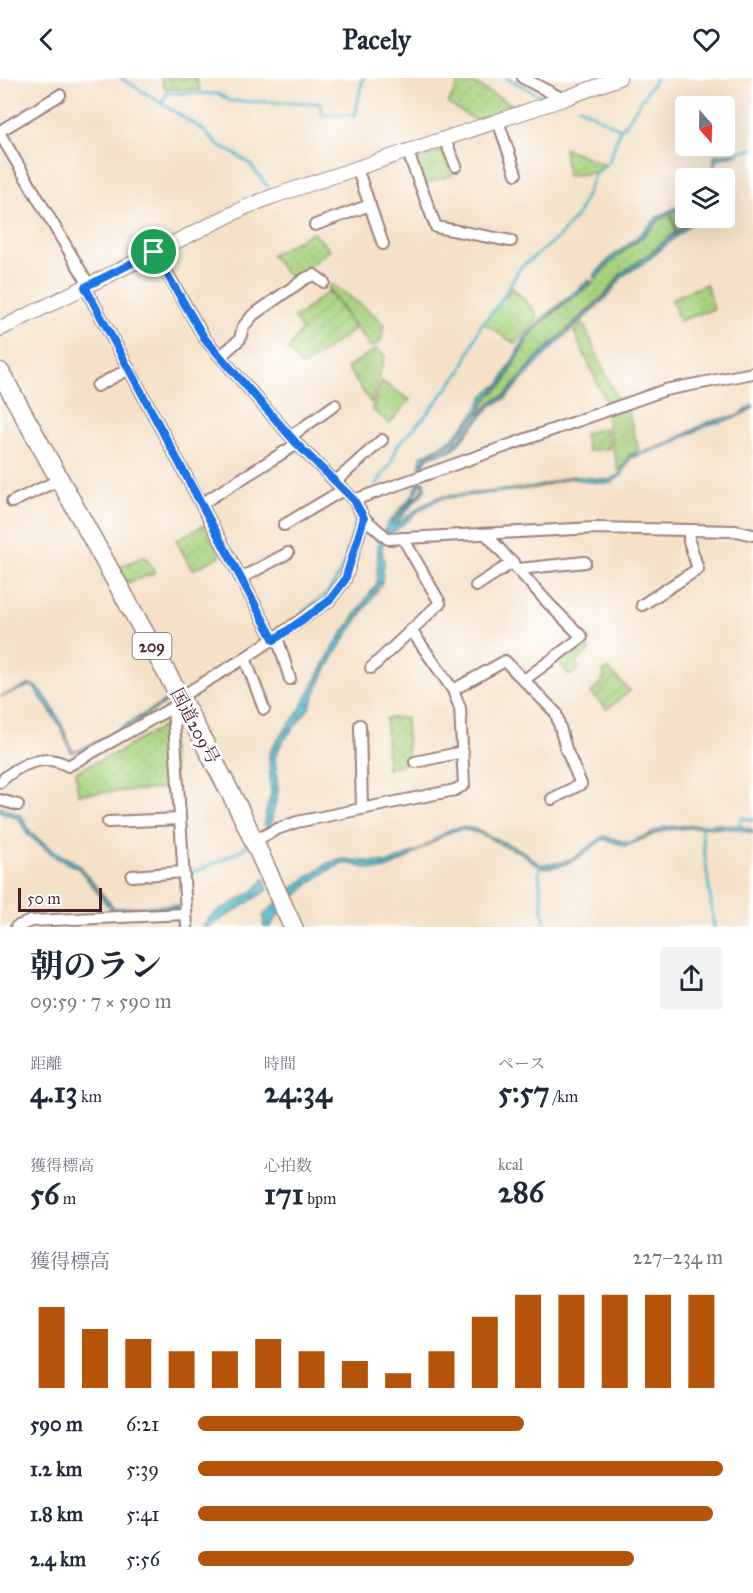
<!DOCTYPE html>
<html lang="ja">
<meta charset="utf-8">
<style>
body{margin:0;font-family:"IM FELL Great Primer","Noto Serif JP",serif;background:#f2f2f3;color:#1f2937;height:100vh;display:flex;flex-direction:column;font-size:22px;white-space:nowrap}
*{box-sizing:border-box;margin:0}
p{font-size:20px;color:#747a83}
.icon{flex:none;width:33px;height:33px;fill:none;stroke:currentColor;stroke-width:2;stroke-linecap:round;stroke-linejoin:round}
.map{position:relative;height:849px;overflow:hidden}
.side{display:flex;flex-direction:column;background:#fff;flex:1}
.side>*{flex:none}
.needle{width:39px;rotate:160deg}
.tools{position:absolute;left:675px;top:18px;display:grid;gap:12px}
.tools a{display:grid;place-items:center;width:60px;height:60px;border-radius:6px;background:#fff;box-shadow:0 6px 24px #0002;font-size:30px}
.scale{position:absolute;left:18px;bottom:15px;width:84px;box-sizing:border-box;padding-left:6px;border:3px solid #4a1f2b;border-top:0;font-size:16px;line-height:21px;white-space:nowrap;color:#4a1f2b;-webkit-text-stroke:4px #fff;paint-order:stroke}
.pin{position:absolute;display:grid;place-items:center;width:51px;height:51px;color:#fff;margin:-26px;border:3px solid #fff;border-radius:50%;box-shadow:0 2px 6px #0007}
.round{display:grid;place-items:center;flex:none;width:63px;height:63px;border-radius:6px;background:#f2f2f3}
.overview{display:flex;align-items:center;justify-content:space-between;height:102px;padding:0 30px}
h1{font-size:33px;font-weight:700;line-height:45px}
.stats{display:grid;grid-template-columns:repeat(3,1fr);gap:9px;height:102px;padding:6px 30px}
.stats div{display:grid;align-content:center}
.stats b{font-size:30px;font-weight:700}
.stats small{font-size:16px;font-weight:400}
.stats p{font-size:16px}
.chart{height:168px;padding:12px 30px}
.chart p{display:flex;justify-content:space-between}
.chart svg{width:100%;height:108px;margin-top:6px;stroke:#b45309;stroke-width:6}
ul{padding:0 30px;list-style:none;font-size:20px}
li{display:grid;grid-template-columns:96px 72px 1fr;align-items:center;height:45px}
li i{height:15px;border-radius:8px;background:#b45309}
header{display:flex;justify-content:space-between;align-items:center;height:78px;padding:0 30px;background:#fff;font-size:27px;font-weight:700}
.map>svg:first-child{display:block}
.grass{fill:url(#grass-dots);stroke:#787854;stroke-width:1.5}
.forest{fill:url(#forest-crowns);stroke:#686a4c;stroke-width:1.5}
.garden{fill:url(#garden-furrows);stroke:#787854;stroke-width:1.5}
.water{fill:url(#water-waves);stroke:#4b6b7a;stroke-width:1.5}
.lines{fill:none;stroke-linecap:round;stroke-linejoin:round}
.stream{stroke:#4cb7c9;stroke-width:3}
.street-casing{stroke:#9f807a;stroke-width:14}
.secondary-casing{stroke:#9f807a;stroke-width:16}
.highway-casing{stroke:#9f807a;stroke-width:21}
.street{stroke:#fff;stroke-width:10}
.secondary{stroke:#fff;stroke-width:14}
.highway{stroke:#fff;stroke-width:18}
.route-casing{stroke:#fff;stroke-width:12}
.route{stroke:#1a73e8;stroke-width:8}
.labels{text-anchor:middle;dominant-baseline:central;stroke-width:6;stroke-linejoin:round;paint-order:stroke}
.shield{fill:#fff;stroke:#80626b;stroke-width:1.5}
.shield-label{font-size:16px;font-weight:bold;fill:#4a1f2b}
.street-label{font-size:18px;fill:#4a1f2b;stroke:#fff}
</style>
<header><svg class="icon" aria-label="back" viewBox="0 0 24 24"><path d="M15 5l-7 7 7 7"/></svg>Pacely<svg class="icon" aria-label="heart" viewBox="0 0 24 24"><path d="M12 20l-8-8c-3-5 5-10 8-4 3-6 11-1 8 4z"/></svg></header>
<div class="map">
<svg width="753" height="849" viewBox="0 0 753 849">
<defs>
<pattern id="grass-dots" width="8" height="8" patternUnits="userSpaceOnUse" patternTransform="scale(1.5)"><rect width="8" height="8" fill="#a7d27e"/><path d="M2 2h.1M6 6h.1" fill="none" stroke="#91b46d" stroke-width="1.8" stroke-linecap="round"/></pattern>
<pattern id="forest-crowns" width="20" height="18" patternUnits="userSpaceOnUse" patternTransform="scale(1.5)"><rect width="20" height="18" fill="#85b46d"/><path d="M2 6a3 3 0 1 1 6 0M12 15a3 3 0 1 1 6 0" fill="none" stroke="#6f925a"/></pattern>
<pattern id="garden-furrows" width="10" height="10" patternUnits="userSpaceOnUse" patternTransform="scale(1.5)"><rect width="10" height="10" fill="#a7d27e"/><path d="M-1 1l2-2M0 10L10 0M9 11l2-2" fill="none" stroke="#91b46d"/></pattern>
<pattern id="water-waves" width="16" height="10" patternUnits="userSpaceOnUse" patternTransform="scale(1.5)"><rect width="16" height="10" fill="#4cb7c9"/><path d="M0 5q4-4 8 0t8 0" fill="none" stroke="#4194a3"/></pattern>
</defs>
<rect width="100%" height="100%" fill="#fff"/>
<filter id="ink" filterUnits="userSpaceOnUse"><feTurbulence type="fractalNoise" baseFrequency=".0167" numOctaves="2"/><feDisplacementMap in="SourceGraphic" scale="12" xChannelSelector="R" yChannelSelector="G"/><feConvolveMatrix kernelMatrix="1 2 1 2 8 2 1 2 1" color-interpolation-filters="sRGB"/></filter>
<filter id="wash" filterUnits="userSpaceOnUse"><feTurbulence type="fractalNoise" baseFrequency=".008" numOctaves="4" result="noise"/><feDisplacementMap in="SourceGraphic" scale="24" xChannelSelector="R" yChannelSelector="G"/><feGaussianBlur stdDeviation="1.35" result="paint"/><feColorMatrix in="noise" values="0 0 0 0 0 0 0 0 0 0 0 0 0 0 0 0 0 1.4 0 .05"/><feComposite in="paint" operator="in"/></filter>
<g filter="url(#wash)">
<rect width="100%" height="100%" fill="#f4e1c8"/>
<g class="grass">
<path d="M161 0H196L200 12 165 11Z"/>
<path d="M461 0H463L517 29 475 42 448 26Z"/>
<path d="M564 70 604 86 594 95 567 98Z"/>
<path d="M442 73 453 97 424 106 414 82Z"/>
<path d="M670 136 675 154 649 176 621 195 606 215 538 278 504 318 492 323 479 337 488 319 504 306 530 257 544 243 592 205 614 181 644 158 661 141Z"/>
<path d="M313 154 330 172 291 202 271 177Z"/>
<path d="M332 206 375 237 384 247 381 264 370 269 328 210Z"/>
<path d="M706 206 714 231 679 243 672 221Z"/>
<path d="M512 209 535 233 538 240 515 266 484 245Z"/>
<path d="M583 245 618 323 607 326 574 254Z"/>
<path d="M376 271 385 278 371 325 347 290Z"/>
<path d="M381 303 410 322 389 346 372 331Z"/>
<path d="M627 330 639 372C623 379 628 386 618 392L606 337Z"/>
<path d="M204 447 221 478 192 492 176 462Z"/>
<path d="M146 478 155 495 127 505 119 489Z"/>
<path d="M386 640H406L408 684 387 691Z"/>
<path d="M170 644 174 710 78 716 76 693 120 673Z"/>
</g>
<path class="forest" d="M685 127 686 140H693L676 154 671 135Z"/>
<g class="garden">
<path d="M329 213 355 251 302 289 288 271 302 252 294 240Z"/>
<path d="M606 350 610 370 588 373 584 355Z"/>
<path d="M584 566 590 572 576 585 580 590 570 598 556 581Z"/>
<path d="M607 590 630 613 607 631 591 615 605 599 603 594Z"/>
</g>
<g class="water">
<path d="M738 74V76L716 81V100H713L714 77Z"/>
<path d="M685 124V127L661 140 644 157 614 181 595 201 593 198 610 180 637 159 657 139Z"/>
<path d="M694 140H698L651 180 623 198 610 216 546 276 505 321 491 328 453 372 429 379 425 384V390H423L424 382 429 377 452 369 492 324 505 318 537 280 607 216 622 195 649 177Z"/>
<path d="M589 202 592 204 543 243 530 257 503 306 487 319 478 336 452 365 425 378 422 389 419 390 421 378 452 361 475 335 484 317 500 305 527 256 544 239Z"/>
<path d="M753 327V330L733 341 708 347 669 367 631 380 622 397 611 405 588 404 570 400 536 410 439 421 419 433 384 462 382 470 384 485 382 505 341 566 326 592 309 630 281 666 275 679 278 714 272 738V747L267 750 264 745 266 733 271 716 269 685V676L273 668 299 633 334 568 377 505 378 463 388 445 412 418 419 403 422 404 414 419 390 447 421 414 423 410V403H425V412L393 449 420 429 437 419 535 409 572 398 610 402 619 396 629 378 662 368 708 344 738 337Z"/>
<path d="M30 606C48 611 66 655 72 672L76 673 102 661 167 622 169 623C151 634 89 676 71 674L60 648 34 609 30 608 0 619Z"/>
<path d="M0 729 22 738 31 755 57 775 77 785 114 830 178 827 184 849H179L176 831 111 832 79 791 57 780 27 756 19 741 0 733Z"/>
<path d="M716 746 740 748 753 752V755L737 751 700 749 665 752 626 768 603 761C586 774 566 793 542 789 533 787 527 777 519 774 512 771 504 769 498 765 485 758 474 751 459 752 444 753 413 779 395 787 390 789 383 792 377 792 366 793 358 785 346 786 325 788 278 830 271 849H264L263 838 288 813 328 785 342 781 389 785 419 772 451 751 462 749 474 751 521 772 540 786 559 785 574 780 604 758 629 765 665 749Z"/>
<path d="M264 800 268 812 209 849H202C212 828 251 824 264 800Z"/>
</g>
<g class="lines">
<g class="stream">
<path d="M121 0 202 51 219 68 227 71 249 85 269 110"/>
<path d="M507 0 541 18"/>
<path d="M162 25 167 15 219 16 230 23 320 25 322 36 355 37 363 0"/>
<path d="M579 29 620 51"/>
<path d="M734 75 753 71"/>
<path d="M375 408 391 385 397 368 426 337 461 293 481 247 498 227 520 190 559 159 578 136 595 96 609 84 620 51 625 47 656 0"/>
<path d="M370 451 379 465"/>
<path d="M304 533C311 527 320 522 326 516 344 495 349 468 356 442"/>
<path d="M701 748 714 849"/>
<path d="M738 749 742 740 753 742"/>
<path d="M540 787 539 797 545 849"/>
<path d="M185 797C208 789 225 782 246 769V765"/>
</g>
</g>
</g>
<g filter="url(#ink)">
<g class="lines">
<defs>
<g id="street">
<path d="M523 0 563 21"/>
<path d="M498 43 516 96"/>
<path d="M0 53 60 17"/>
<path d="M0 56 89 207"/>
<path d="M444 60 456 88"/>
<path d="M407 72 436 149 511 163"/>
<path d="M357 90 383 166"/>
<path d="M315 147 370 127"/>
<path d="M155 174 205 261 297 366 354 422 364 440 388 461 594 450 736 453 753 457"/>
<path d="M85 209 274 562"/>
<path d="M221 278 240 261 243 249 253 237 306 200 314 197 324 204"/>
<path d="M97 308 129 291"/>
<path d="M291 358 335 327"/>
<path d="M335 404 382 362"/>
<path d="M354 422 665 312 753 295"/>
<path d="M12 424 59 402"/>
<path d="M201 426 297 366"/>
<path d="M284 447 343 412"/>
<path d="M486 456 549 526 582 559 524 602"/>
<path d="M519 491 585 484"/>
<path d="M241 500 288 475"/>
<path d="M476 508 513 484"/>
<path d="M642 527 698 491 689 463V452"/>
<path d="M277 559 290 601"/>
<path d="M245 580 264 631"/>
<path d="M371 590 440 525 403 460"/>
<path d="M453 612 505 583 556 635 566 671 581 706 552 721"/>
<path d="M180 619 245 580 329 523 345 502 364 440"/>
<path d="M173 629 187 849"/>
<path d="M360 647 362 731"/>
<path d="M415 684 463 674"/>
<path d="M0 704C18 687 44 674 68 688L177 627"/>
<path d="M0 722 18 727"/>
<path d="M108 744 180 741"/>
<path d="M254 763 277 751 297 744 455 712 464 707 460 630 453 612 411 552"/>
<path d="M132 798 183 794"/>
<path d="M16 849 31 843 186 836"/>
</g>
<path id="secondary" d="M0 251 246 129 271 119 563 21 619 0"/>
<path id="highway" d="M0 294 180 619 241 735 293 849"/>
</defs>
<use href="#street" class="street-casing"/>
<use href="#secondary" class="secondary-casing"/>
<use href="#highway" class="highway-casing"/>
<use href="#street" class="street"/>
<use href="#secondary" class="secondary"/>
<use href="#highway" class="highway"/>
</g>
</g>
<g class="lines" filter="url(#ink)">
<defs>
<path id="route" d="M154 174 205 261 297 366 354 422 364 440 345 502 329 523 274 562 85 209Z"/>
</defs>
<use href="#route" class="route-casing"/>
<use href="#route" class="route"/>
</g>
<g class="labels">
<rect class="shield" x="132.5" y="555" width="39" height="26" rx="4.5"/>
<g class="shield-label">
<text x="152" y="568">209</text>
</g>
<g class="street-label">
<text transform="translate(195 648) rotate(62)">国道209号</text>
</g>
</g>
</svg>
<div class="tools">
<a><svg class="needle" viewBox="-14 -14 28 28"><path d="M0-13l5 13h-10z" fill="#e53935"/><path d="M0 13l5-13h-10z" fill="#747a83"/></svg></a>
<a><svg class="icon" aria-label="layers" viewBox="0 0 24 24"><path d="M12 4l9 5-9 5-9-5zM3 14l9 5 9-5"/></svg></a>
</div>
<div class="scale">50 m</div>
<div class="pin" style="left:154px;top:174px;background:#1e9e55"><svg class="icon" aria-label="arrive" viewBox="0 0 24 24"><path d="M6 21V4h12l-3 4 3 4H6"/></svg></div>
</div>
<section class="side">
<div class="overview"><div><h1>朝のラン</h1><p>09:59 · 7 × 590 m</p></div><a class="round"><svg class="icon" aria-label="share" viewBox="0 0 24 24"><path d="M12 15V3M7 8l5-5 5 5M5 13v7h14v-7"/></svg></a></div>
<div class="stats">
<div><p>距離</p><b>4.13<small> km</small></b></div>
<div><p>時間</p><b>24:34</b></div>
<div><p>ペース</p><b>5:57<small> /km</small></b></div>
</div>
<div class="stats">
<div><p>獲得標高</p><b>56<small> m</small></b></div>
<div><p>心拍数</p><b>171<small> bpm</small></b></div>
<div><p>kcal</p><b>286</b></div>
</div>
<div class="chart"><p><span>獲得標高</span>227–234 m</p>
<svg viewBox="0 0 160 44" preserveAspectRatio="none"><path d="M5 44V11M15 44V20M25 44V24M35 44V29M45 44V29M55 44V24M65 44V29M75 44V33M85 44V38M95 44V29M105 44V15M115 44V6M125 44V6M135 44V6M145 44V6M155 44V6"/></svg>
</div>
<ul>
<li><b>590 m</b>6:21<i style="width:62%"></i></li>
<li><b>1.2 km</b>5:39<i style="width:100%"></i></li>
<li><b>1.8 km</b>5:41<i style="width:98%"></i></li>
<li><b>2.4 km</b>5:56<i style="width:83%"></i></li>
</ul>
</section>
